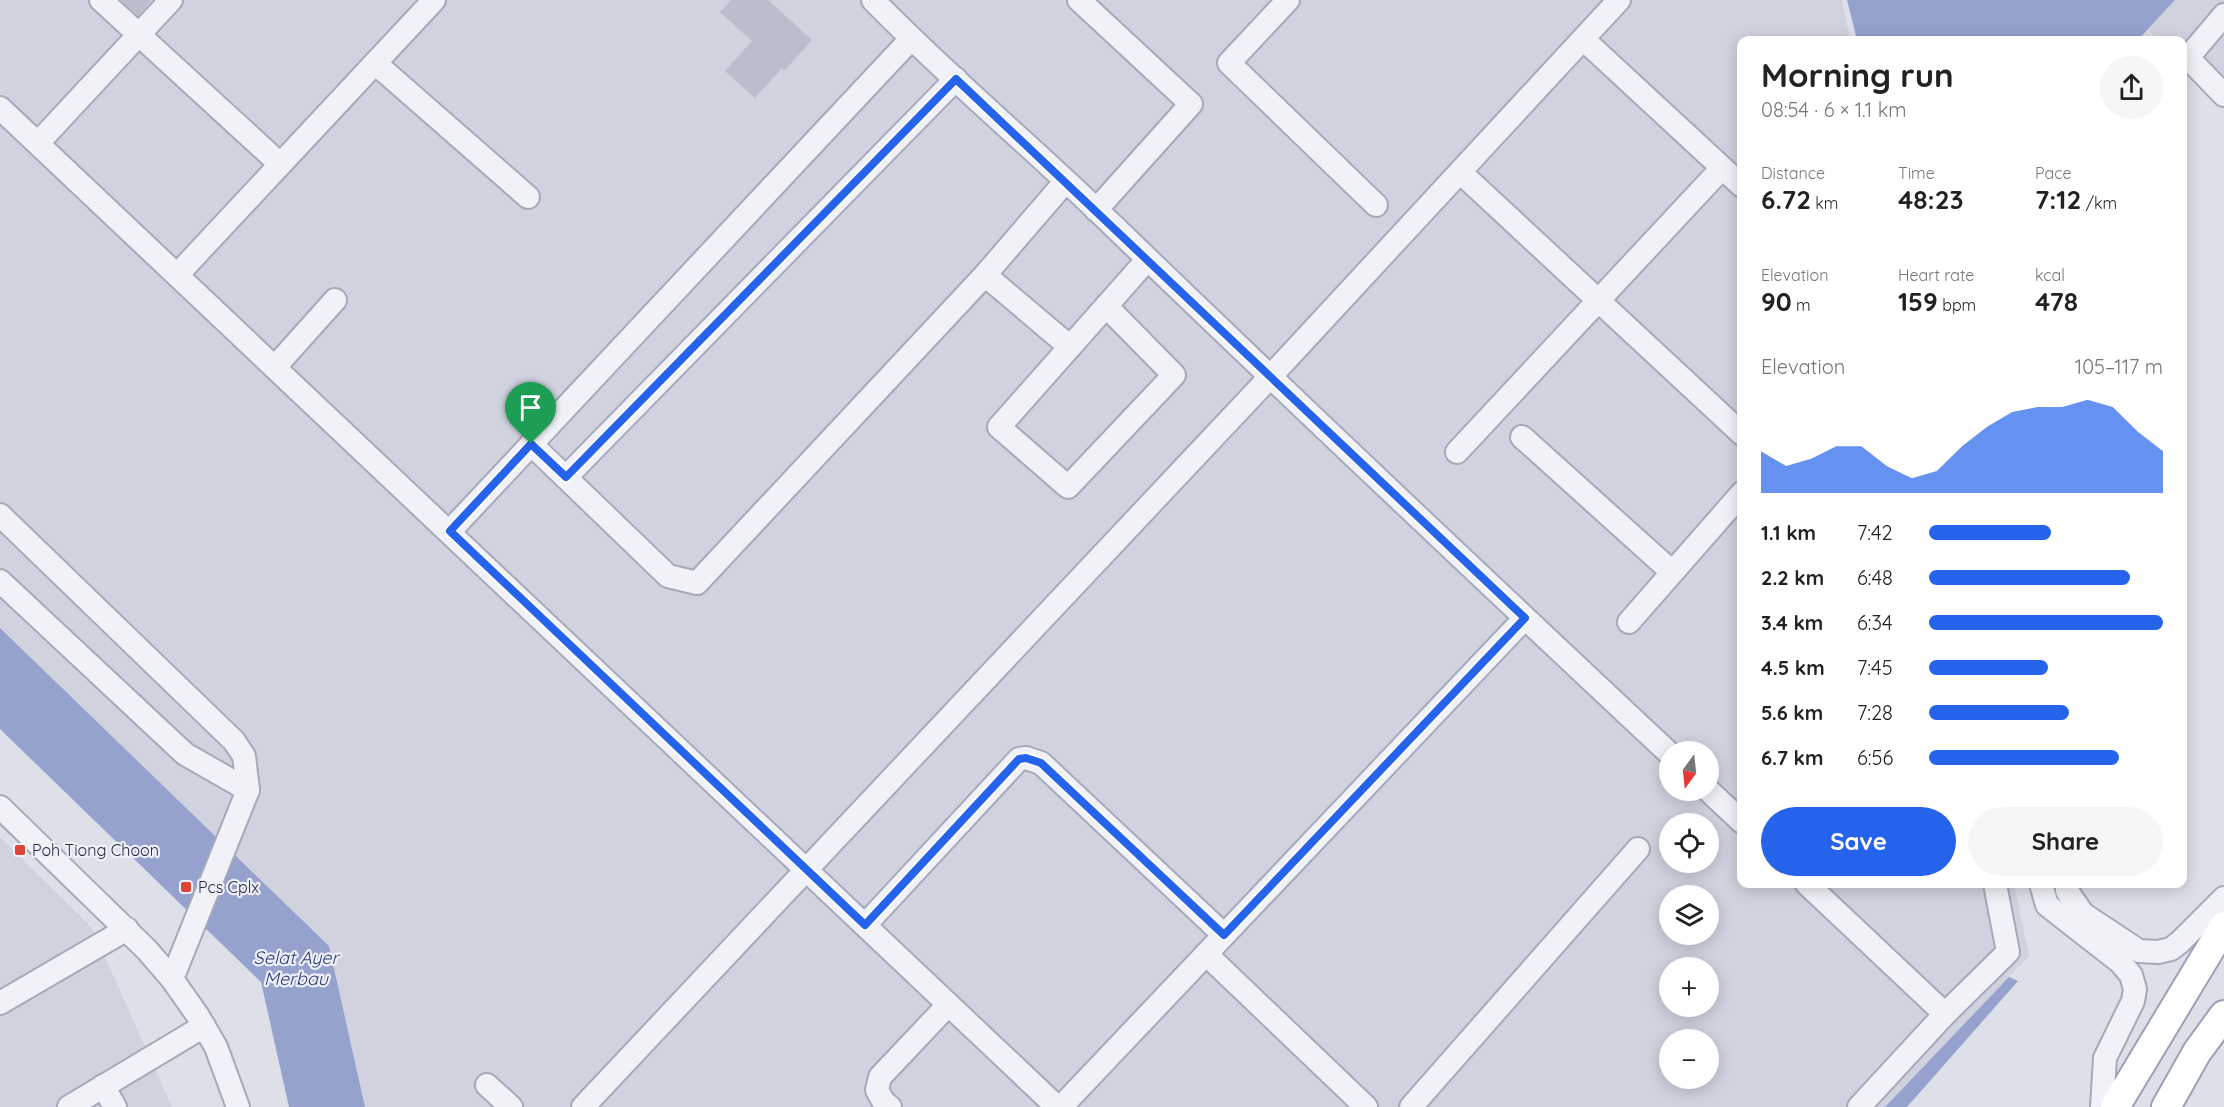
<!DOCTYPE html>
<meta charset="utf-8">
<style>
body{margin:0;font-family:Quicksand,sans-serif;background:#f6f6f6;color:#222;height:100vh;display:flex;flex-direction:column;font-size:22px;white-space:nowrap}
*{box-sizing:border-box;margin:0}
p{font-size:20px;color:#767676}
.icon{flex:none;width:33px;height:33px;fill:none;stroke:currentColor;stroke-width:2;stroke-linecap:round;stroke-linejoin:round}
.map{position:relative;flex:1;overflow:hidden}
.sheet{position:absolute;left:1737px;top:36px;width:450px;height:852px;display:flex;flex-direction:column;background:#fff;border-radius:12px;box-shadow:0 3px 15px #0003}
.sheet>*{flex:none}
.needle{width:39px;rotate:195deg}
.buttons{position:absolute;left:1659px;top:741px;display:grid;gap:12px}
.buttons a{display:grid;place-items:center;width:60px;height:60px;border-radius:50%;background:#fff;box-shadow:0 3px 15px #0003;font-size:30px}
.pin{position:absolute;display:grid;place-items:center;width:51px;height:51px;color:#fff;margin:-62px -26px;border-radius:50% 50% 50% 0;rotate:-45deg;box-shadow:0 0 6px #0007}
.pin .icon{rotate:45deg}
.round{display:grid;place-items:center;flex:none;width:63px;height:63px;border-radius:32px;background:#f6f6f6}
.headline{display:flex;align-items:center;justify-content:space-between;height:102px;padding:0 24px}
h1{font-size:33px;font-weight:800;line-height:45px}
.figures{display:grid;grid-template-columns:repeat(3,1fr);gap:9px;height:102px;padding:6px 24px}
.figures div{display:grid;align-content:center}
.figures b{font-size:26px;font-weight:800}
.figures small{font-size:16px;font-weight:400}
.figures p{font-size:16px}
.chart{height:168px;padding:12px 24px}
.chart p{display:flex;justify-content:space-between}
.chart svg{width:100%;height:108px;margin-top:6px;fill:#2563eb;opacity:.7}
.cta{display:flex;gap:12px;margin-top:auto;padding:12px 24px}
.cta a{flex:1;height:69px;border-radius:36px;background:#2563eb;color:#fff;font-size:24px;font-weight:800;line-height:69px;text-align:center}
.cta a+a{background:#f6f6f6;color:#222}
ul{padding:0 24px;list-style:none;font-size:20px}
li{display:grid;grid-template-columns:96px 72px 1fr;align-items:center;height:45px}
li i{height:15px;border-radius:8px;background:#2563eb}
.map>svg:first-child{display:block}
.built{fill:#d0d2df;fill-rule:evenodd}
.water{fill:#95a2ce}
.building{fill:#bbbdcd}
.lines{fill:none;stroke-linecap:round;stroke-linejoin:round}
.minor-casing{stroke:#a6a9b7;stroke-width:26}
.major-casing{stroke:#9ca0b6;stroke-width:32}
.minor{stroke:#f1f2f7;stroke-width:22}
.major{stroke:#fff;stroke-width:28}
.route-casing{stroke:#fff;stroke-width:12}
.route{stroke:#2563eb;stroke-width:8}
.poi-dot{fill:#dd4535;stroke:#eeeff7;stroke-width:2}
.labels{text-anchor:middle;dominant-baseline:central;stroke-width:4.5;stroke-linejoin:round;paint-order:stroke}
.poi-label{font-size:16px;fill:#252942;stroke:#eeeff7;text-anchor:start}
.water-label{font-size:18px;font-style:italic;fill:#2b3b7a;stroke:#eeeff7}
</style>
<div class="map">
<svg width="2224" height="1107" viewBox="0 0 2224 1107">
<rect width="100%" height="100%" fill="#dee0e9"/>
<g class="built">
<path d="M0 0H1842L1850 40H1742V884H2014L2029 956 1885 1107H365L329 946 0 628ZM1670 752H1708V790H1670ZM1670 824H1708V862H1670ZM1670 896H1708V934H1670ZM1670 968H1708V1006H1670ZM1670 1040H1708V1078H1670Z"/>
<path d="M2175 0H2224V108L2183 65 2182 40H2158L2148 30Z"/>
<path d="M0 837 92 928 172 1107H0Z"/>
</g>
<g class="water">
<path d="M1847 0H2175L2138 40H1857Z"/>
<path d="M0 628 329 946 365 1107H289L261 982 0 729Z"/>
<path d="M2009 977 2018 981 1907 1107H1885Z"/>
</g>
<g class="building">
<path d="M121 0H152L138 16Z"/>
<path d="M731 0H768L812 40 784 71 782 68 755 98 725 71 752 41 720 12Z"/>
</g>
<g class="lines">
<defs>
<g id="minor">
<path d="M101 0 280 164"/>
<path d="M873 0C945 74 1024 140 1098 211 1287 394 1478 574 1670 754"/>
<path d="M1079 0 1191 104 1096 210"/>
<path d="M1288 0 1229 63 1376 205"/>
<path d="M2224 15 2190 55 2191 61 2224 95"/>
<path d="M1583 39 1742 186"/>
<path d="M375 63 528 197"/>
<path d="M0 108 1057 1107"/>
<path d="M38 143 171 0"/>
<path d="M1460 172 1742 434"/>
<path d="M177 275 434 0"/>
<path d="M985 275 1070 347"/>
<path d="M1106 306 1174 375 1068 487 999 427 1147 260"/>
<path d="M275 367 335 300"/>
<path d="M1522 437 1672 572"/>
<path d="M531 444 668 576 697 583 985 275 1065 182"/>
<path d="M1457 452 1722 168"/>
<path d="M566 477 956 79"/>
<path d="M0 515 234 741 244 756 248 790 172 979"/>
<path d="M450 531 911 39"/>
<path d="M0 581 185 754 248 790"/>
<path d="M1629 622 1742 493"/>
<path d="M1708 790 1742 822"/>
<path d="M0 807 147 950 172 979 198 1016 216 1047 238 1107"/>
<path d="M1807 884 1945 1014"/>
<path d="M2041 884 2047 905 2120 962 2131 975 2135 989 2133 1001 2105 1058 2102 1107"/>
<path d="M2067 884V891L2083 914 2139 951 2158 952 2171 949 2180 942 2224 898"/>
<path d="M865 925 1019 759 1026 758 1041 763 1224 935"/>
<path d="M1206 954 1366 1107"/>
<path d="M0 1003 127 929"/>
<path d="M487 1085 511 1107"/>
<path d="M103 1086 115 1107"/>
<path d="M69 1107 204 1026"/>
<path d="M583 1107 1270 377 1619 0"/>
<path d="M890 1107 883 1101 877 1090 880 1077 948 1005"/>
<path d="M1061 1107 1525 618"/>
<path d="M1411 1107 1638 849"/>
<path d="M1859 1107 1945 1014 2008 952 1995 884"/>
</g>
<g id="major">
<path d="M2115 1107 2224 926"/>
<path d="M2166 1107 2197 1052 2224 1015"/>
</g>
</defs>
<use href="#minor" class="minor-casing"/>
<use href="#major" class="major-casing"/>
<use href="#minor" class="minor"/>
<use href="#major" class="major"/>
</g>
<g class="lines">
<defs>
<path id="route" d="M956 79 1525 618 1224 935 1041 763 1026 758 1019 759 865 925 450 531 531 444 566 477Z"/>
</defs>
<use href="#route" class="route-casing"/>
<use href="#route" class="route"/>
</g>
<g class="poi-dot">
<rect x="14" y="844" width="12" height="12" rx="3"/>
<rect x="180" y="881" width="12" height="12" rx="3"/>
</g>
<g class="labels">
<g class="poi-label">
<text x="32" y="850">Poh Tiong Choon</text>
<text x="198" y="887">Pcs Cplx</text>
</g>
<g class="water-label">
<text x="296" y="957">Selat Ayer<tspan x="296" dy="21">Merbau</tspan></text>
</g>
</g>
</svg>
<div class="buttons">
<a><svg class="needle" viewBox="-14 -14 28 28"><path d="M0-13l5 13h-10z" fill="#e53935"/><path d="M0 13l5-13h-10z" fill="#767676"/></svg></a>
<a><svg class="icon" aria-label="locate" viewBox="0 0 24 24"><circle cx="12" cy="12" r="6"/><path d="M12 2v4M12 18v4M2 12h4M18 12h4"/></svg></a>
<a><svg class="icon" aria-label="layers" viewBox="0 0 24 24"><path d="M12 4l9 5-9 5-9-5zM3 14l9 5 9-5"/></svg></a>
<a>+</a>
<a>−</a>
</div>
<div class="pin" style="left:531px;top:444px;background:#1e9e55"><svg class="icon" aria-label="arrive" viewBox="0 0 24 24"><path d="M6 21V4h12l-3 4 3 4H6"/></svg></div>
<section class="sheet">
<div class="headline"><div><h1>Morning run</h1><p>08:54 · 6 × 1.1 km</p></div><a class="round"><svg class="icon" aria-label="share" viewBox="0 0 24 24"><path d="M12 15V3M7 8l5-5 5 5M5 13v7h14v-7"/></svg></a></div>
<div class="figures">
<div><p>Distance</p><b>6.72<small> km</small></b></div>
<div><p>Time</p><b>48:23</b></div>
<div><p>Pace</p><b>7:12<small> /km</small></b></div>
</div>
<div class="figures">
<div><p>Elevation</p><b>90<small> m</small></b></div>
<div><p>Heart rate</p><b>159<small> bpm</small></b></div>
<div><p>kcal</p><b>478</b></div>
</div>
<div class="chart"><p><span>Elevation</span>105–117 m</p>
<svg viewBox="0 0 160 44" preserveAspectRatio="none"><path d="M0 44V27L10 33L20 30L30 25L40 25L50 33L60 38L70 35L80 25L90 17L100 11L110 9L120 9L130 6L140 9L150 19L160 27V44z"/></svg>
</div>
<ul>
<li><b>1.1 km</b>7:42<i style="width:52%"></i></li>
<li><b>2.2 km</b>6:48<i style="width:86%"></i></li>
<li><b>3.4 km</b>6:34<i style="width:100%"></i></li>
<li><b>4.5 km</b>7:45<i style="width:51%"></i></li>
<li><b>5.6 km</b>7:28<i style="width:60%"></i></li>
<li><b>6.7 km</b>6:56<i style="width:81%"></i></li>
</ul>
<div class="cta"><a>Save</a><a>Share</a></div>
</section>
</div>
